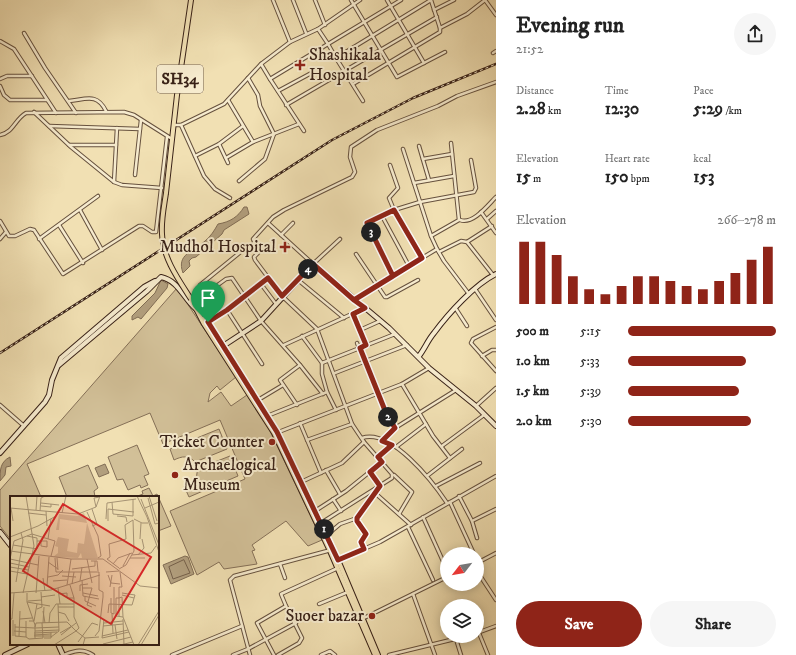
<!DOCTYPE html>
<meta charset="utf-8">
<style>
body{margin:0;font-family:"IM FELL DW Pica",serif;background:#f6f6f6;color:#222;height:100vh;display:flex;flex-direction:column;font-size:15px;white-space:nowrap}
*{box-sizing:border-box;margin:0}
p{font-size:13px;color:#767676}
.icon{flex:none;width:22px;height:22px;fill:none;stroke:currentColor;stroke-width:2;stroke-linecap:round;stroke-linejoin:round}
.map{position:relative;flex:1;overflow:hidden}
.drawer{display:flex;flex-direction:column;background:#fff;width:300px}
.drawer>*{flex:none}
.needle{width:26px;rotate:239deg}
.controls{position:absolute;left:440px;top:547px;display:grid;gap:8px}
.controls a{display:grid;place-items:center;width:44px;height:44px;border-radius:50%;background:#fff;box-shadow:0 2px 10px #0003;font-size:20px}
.pin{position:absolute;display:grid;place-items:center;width:34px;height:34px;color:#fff;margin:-41px -17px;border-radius:50% 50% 50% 0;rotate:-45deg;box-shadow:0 0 4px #0007}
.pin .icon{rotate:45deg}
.km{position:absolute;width:20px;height:20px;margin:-10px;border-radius:50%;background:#222;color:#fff;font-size:11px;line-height:20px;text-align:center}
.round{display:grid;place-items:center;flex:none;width:42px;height:42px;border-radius:21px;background:#f6f6f6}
.head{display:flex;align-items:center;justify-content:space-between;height:68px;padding:0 20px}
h1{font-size:22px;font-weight:800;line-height:30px}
.stats{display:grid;grid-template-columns:repeat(3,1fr);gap:6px;height:68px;padding:4px 20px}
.stats div{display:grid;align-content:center}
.stats b{font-size:17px;font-weight:800}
.stats small{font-size:11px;font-weight:400}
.stats p{font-size:11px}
.chart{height:112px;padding:8px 20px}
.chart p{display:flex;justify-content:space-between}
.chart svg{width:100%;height:72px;margin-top:4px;stroke:#8f2418;stroke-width:6}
.primary-button{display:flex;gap:8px;margin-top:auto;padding:8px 20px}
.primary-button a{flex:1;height:46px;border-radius:24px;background:#8f2418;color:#fff;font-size:16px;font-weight:800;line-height:46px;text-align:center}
.primary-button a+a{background:#f6f6f6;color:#222}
ul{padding:0 20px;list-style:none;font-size:13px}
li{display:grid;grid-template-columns:64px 48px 1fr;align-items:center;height:30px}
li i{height:10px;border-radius:5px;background:#8f2418}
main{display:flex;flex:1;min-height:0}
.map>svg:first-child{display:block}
.green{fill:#d2c098;stroke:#857058}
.water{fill:#b29f7e;stroke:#816d55}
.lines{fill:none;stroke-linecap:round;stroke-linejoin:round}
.shore{stroke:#75604a;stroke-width:1}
.street-casing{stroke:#66513e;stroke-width:4.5}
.secondary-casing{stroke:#382117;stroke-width:6}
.primary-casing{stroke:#382117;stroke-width:6}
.street{stroke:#f6ebce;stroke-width:2.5}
.secondary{stroke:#f6ebce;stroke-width:4}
.primary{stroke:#f1e0b3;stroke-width:4}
.rail-casing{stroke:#382117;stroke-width:2.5}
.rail{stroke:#f6ebce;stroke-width:1;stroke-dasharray:3;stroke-linecap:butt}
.primary-bridge-casing{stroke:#382117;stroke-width:6;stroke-linecap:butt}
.primary-bridge{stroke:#f1e0b3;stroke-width:4}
.route-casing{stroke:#fff;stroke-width:8}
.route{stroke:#8f2418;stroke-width:5}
.poi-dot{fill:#8f2418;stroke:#f6ebce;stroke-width:1.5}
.labels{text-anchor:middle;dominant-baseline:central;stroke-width:4;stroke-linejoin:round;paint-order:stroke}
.shield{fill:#f6ebce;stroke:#715e4e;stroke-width:1}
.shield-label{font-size:16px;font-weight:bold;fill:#382117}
.poi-label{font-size:17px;fill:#382117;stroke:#f6ebce;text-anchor:end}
.inset-road{fill:none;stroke:#a79475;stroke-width:1}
.view{fill:#d62828;fill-opacity:0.15;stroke:#d62828;stroke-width:2}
.inset-edge{fill:none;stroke:#382117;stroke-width:2}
</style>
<main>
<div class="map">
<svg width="496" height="655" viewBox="0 0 496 655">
<rect width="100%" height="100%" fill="#f1e0b3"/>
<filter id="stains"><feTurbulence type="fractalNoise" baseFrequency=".005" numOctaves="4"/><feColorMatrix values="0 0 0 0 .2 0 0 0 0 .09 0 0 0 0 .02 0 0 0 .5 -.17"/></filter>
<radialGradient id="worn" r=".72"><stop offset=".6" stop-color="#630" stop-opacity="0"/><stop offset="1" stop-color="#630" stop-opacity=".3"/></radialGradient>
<g class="green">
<path d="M177 288 236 377 220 390 217 386 210 393 208 402 221 392 231 406 247 395 270 431 322 540 308 546 286 521 252 545 255 550 252 551 257 564 224 569 219 562 197 575 170 511 245 479 220 420 163 444 150 413 27 464 41 497H11V540L0 526V490Z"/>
<path d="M219 429 227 449 195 462C189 455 182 456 174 460L170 449Z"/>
<path d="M137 445 149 474 144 476 148 485 141 488 140 485 128 490 123 479 117 480 108 457Z"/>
<path d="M230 456 238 476 189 497 184 486C193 483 198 479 197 469Z"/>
<path d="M88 465 98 488 94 491 95 497H67L59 477Z"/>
<path d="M149 488 153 496 157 494 171 526 158 531V497H135L143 494 142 491Z"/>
</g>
<g class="water">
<path d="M244 207H247L249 214 224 230 222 234 196 257 192 258 189 261 190 266 183 273C176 254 193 252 205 241 211 236 214 231 218 224 230 222 238 217 244 207Z"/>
<path d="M161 280 168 284 167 288 141 319 138 317 132 320V316L155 293Z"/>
<path d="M10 457 11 466 6 467 5 475 0 481C0 470 0 462 10 457Z"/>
<path d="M105 464 109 473 99 477 95 468Z"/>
<path d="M185 556 188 557 194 574 171 584 163 565Z"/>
</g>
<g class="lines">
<path class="shore" d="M184 560 190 573 173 579 169 567Z"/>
<defs>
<g id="street">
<path d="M273 0 290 42"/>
<path d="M293 0 306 33"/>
<path d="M315 0 325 25"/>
<path d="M351 0 397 77 445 52"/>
<path d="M360 0 318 29 328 44 401 0"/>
<path d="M387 0 424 63"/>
<path d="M485 0 496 15"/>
<path d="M434 10 454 0"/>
<path d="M440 28 467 14 485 0"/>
<path d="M24 33 45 68 76 113"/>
<path d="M0 41 14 49 56 113"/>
<path d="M493 53 496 51"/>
<path d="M336 58 363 101"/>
<path d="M261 64 290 42 318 29"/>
<path d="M0 79 7 76H32"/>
<path d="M270 79 304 131"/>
<path d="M0 86 4 95 10 100H47"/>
<path d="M278 91 317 70"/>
<path d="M228 100 253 142"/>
<path d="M69 101C87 99 97 93 106 111"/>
<path d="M286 105 437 17"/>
<path d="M34 112 71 147 114 182 122 185 162 188"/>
<path d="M174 125H181L224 104 261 64 270 79 328 44 336 58 431 0 440 28V32L353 84"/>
<path d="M181 125 204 176 215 189 230 198"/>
<path d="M49 126 140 129"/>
<path d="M0 135C13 133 15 119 26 113L124 112 134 115 172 139"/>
<path d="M219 144 228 163"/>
<path d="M69 145H116"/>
<path d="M419 146 429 180"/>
<path d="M195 156 219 144 243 126"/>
<path d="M226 158 253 142 299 124"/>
<path d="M423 159 452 154"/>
<path d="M390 165 398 188 389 198 394 210 422 257"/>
<path d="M135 175 141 120"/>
<path d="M239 181 265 159 274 134 260 106 258 95 248 78"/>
<path d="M114 182 117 128"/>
<path d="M414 183 454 176"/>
<path d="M80 210 102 250"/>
<path d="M481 212 496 233"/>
<path d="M382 216 409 266"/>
<path d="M487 219 496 211"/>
<path d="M460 220C473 225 488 205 496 197"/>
<path d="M0 221 9 236H15L30 229 34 230 63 274 139 226H143L152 232H156L167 137"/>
<path d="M268 223 313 264 340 239"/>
<path d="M59 225 83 263"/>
<path d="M281 235 293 223"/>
<path d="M431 236 459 220 451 143"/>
<path d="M0 239 6 232"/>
<path d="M39 239 98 196"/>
<path d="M467 242 493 275"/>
<path d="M437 249 444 261 469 294"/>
<path d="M439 252 461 241 467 242 492 226"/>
<path d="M356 254 385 297H387L418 280"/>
<path d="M393 275 367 223 394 210 420 202 474 192 476 188 471 160"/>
<path d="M298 280 344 318"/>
<path d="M261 284 276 304"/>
<path d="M475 289 496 320"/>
<path d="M204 295 226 279 232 278 261 321 300 365 323 394"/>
<path d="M354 299 437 249 431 236 403 149"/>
<path d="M456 309 467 326"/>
<path d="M227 310 262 364"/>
<path d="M353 314 366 345"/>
<path d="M217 316 200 285 243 250 254 243"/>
<path d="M207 323 227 310 268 278"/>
<path d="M496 327 473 339 471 343 496 371"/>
<path d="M360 330 380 321"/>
<path d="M302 336 322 363V374L327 392 336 410"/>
<path d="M357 343 386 413 395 428"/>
<path d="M284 345 365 308"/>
<path d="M482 356 492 350H496"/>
<path d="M322 363 395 334"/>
<path d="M335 373 407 345"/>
<path d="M402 384 433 436 450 458"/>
<path d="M258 400 283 385"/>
<path d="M0 405 24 426"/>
<path d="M297 405 280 380 300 365"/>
<path d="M476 406 496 388"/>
<path d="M267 416 327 392"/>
<path d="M300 423 321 473"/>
<path d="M276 433 402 384 429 368"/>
<path d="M362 438C391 428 433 482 447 503"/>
<path d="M307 440 352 424"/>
<path d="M382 441 395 428 456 390"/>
<path d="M442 446 484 415"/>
<path d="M396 447 426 424"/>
<path d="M378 457 392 445"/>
<path d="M326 470 340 494"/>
<path d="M394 475 412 492 399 514"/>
<path d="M427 476 462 449"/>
<path d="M301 482 342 463 364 442"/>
<path d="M436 486 480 463"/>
<path d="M375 493 411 525"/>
<path d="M459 496 472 521 477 538"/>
<path d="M333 499 341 511"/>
<path d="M450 502 474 554"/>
<path d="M315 511 346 491 382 462"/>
<path d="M423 517 447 570"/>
<path d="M472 521 496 509"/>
<path d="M321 523 392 478V474L364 442 352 424 317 329 282 296 255 260 254 257 259 252 253 239 273 217 284 210 352 177 355 172 350 157 351 147 377 130 438 106 457 96 496 82"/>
<path d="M408 527 433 580"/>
<path d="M327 535 340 524 357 518"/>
<path d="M364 549 361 542 366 534 357 521V518L380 486 370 472"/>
<path d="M338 560 380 542 496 476"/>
<path d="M477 563 496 553"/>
<path d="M280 564 285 578"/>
<path d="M477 571 496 600"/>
<path d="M413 594 435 655"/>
<path d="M319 604 348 592"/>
<path d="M286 606 281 594 338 568"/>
<path d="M364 618 447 577"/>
<path d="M477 633 496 626"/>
<path d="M479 633 488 655"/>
<path d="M456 639 461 655"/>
<path d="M63 655C75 651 82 648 93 655"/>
<path d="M172 655 242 626"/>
<path d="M233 655 248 649 296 623"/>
<path d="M250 655 230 580 234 576 331 550"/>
<path d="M274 655 257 623 286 606 302 638 299 643 278 655"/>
<path d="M321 655 330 651 335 655"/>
<path d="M389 655 467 636"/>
</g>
<g id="secondary">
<path d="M223 346 261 321 313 264 389 328 429 368 476 406 496 426"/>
<path d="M419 356C425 348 428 340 434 333 448 314 475 284 496 274"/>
<path d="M59 365 147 291 161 277C179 281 183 298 196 309"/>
<path d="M0 453 45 402 49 395 52 380 61 358 144 287 155 281"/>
<path d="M0 532 11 546"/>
<path d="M58 644 63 655"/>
<path d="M5 655 28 644"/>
</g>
<g id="primary">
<path d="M166 193 177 95 191 0"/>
<path d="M191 299 204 324 274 433 330 551 375 655"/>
<path d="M204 318 277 432 338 560 378 655"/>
</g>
</defs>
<use href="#street" class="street-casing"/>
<use href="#secondary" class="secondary-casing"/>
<use href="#primary" class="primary-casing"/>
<use href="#street" class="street"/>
<use href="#secondary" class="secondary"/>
<use href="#primary" class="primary"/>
<defs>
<path id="rail" d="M0 353 332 140 413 98 496 64"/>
</defs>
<use href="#rail" class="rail-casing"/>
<use href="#rail" class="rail"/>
<defs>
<path id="primary-bridge" d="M166 193C164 207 161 220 162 234 163 258 178 279 191 299"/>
</defs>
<use href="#primary-bridge" class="primary-bridge-casing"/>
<use href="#primary-bridge" class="primary-bridge"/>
</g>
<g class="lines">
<defs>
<path id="route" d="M208 322 277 432 338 560 364 549 361 542 366 534 357 521V518L380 486 370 472 382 462 378 457 392 445 382 441 395 428 386 413 360 348 366 345 353 314 365 308 354 300 393 276 367 223 394 210 422 258 354 300 313 264 282 296 268 278 227 310 208 322"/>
</defs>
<use href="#route" class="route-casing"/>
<use href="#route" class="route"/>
</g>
<g class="poi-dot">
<path d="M298 59h4v4h4v4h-4v4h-4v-4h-4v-4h4z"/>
<path d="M283 241h4v4h4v4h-4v4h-4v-4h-4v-4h4z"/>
<circle cx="272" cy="442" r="4"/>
<circle cx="175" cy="475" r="4"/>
<circle cx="372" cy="616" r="4"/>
</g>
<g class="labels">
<rect class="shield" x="157" y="65" width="46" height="28" rx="3"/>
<g class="shield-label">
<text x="180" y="79">SH34</text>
</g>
<g class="poi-label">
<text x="309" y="55" text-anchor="start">Shashikala<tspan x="309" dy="20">Hospital</tspan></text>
<text x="276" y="247">Mudhol Hospital</text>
<text x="264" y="442">Ticket Counter</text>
<text x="183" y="465" text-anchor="start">Archaelogical<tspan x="183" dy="20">Museum</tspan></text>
<text x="364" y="616">Suoer bazar</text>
</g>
</g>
<g transform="translate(10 496)">
<rect width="149" height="149" fill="#f1e0b3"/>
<path d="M74 17 88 62H72L71 57 68 62 43 61 48 57V51L45 50 48 41 59 43 57 55 67 57 68 47 74 48 77 27 50 23 49 34H46L49 18 67 20Z" fill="#d2c098"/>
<path class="inset-road" d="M127 0 137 21 149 56M139 0 147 25M138 2 145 28 149 27M131 3 149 49M102 6 103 18 123 20V3M31 7 49 9M31 10 41 11V8M86 11 84 2 90 1M0 12 68 18 86 11 90 0M1 12 3 25M135 12 149 6M82 13 87 28 82 30M26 14 27 0M30 15 31 2 35 0M36 15 37 30M77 16 88 40 91 60 88 62M18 17 36 19M52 17 56 0M107 20 116 21 117 26M96 23 97 7 126 3M124 23 132 27H138M98 25V13L124 16M17 40 27 42V45M0 41 28 30 46 20 48 17M38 43 41 23M130 43 131 27M3 49 27 53V45H37V51L31 50V45M0 55 61 63H93L130 90 149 92M122 59 141 57 146 50M128 59 134 52 132 43M45 62 46 76H89V94L93 96V101L89 135 85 140M47 62 48 74M120 62H135M77 63 82 87M81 65H87L88 75M38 66 48 73M0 67 19 71M103 68 108 62 122 57M28 69 0 63 4 45 22 38 45 45 41 60M113 70 120 57M0 71 18 74M62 73 85 70V65M109 73 116 69 124 55 123 24 115 29 116 43 99 48 100 61 97 63 109 72M0 75 17 78M96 76 109 75M98 79 101 87 110 88M52 80 66 81M38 81 48 79 53 74M33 82 35 95M72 84 73 100 89 103M43 85 57 84M70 85 72 71M6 86 13 44 11 37M62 88 64 76M57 89 61 63M60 89 64 102V121L69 132 66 135 75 142 73 149M37 90 39 61M100 91 102 79M48 92 50 108M73 92H82L77 109 82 111M70 95V89L78 88M0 97 41 94 90 79M13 97 24 50 16 0M17 97V106L40 110M26 97 29 60M73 97 88 100M49 98 57 97V102H64M112 99 124 102M75 100V105L86 110M31 101 45 99M101 102V117L104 118M109 102V120M18 105 32 104M17 106 25 129V142M48 111H64M27 113 32 111 31 96M33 115 35 127M48 116 55 118 59 125M98 117 99 108 122 109 125 99 112 97M102 118 103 137M104 118V91M106 120V102H109V91H112L110 76M106 120 113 121 112 101 109 102M113 121 124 149M0 123H2L4 97M10 123 22 122M94 123 92 142 119 136M113 123 114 149M3 124V140M16 125V141L19 143 33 142 32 127M19 125H24L27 108M33 127 34 111M39 127 40 117 46 108H64M94 127 113 125M5 128V140L16 141M105 129 107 143M93 130 113 128M5 131 25 132M25 131 26 127 57 126 66 135 44 149M25 132 49 131M4 135 16 136M25 135 49 134M24 137 47 136M50 137 62 130M24 139 41 138M51 139 66 127M9 140 10 115M24 140H41M92 140 118 134M41 141 49 135 48 108M34 142H41V136M75 142 89 141M68 146 82 127 88 129M93 148 121 141M110 149 123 146M128 149 149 115M131 149 149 119"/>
<path class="view" d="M53 8 141 61 101 128 13 75Z"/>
<rect width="149" height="149" class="inset-edge"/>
</g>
<rect width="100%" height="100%" filter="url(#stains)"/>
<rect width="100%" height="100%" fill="url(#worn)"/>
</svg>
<div class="controls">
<a><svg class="needle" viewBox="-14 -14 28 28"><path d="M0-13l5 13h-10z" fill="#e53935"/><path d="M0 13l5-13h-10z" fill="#767676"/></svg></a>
<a><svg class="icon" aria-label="layers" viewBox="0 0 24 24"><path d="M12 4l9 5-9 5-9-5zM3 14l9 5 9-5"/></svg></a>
</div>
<div class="pin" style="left:208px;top:322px;background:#1e9e55"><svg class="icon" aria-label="arrive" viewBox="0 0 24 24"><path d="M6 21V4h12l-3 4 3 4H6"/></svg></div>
<b class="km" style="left:324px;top:529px">1</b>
<b class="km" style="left:388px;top:417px">2</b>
<b class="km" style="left:371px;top:232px">3</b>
<b class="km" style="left:308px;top:269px">4</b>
</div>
<section class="drawer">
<div class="head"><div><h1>Evening run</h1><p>21:52</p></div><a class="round"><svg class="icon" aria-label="share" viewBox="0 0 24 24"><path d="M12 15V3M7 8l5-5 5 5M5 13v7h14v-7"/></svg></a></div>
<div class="stats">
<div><p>Distance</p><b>2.28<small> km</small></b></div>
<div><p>Time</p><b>12:30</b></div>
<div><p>Pace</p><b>5:29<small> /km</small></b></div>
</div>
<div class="stats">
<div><p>Elevation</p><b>15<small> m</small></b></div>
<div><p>Heart rate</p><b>150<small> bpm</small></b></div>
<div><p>kcal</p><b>153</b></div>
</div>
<div class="chart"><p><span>Elevation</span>266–278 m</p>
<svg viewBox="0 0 160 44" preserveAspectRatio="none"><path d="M5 44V6M15 44V6M25 44V14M35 44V27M45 44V35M55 44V38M65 44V33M75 44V27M85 44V27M95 44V30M105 44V33M115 44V35M125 44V30M135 44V25M145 44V17M155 44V9"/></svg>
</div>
<ul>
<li><b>500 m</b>5:15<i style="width:100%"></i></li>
<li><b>1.0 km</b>5:33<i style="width:80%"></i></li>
<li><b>1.5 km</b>5:39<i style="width:75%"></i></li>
<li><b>2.0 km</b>5:30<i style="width:83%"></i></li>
</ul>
<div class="primary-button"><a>Save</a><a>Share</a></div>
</section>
</main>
